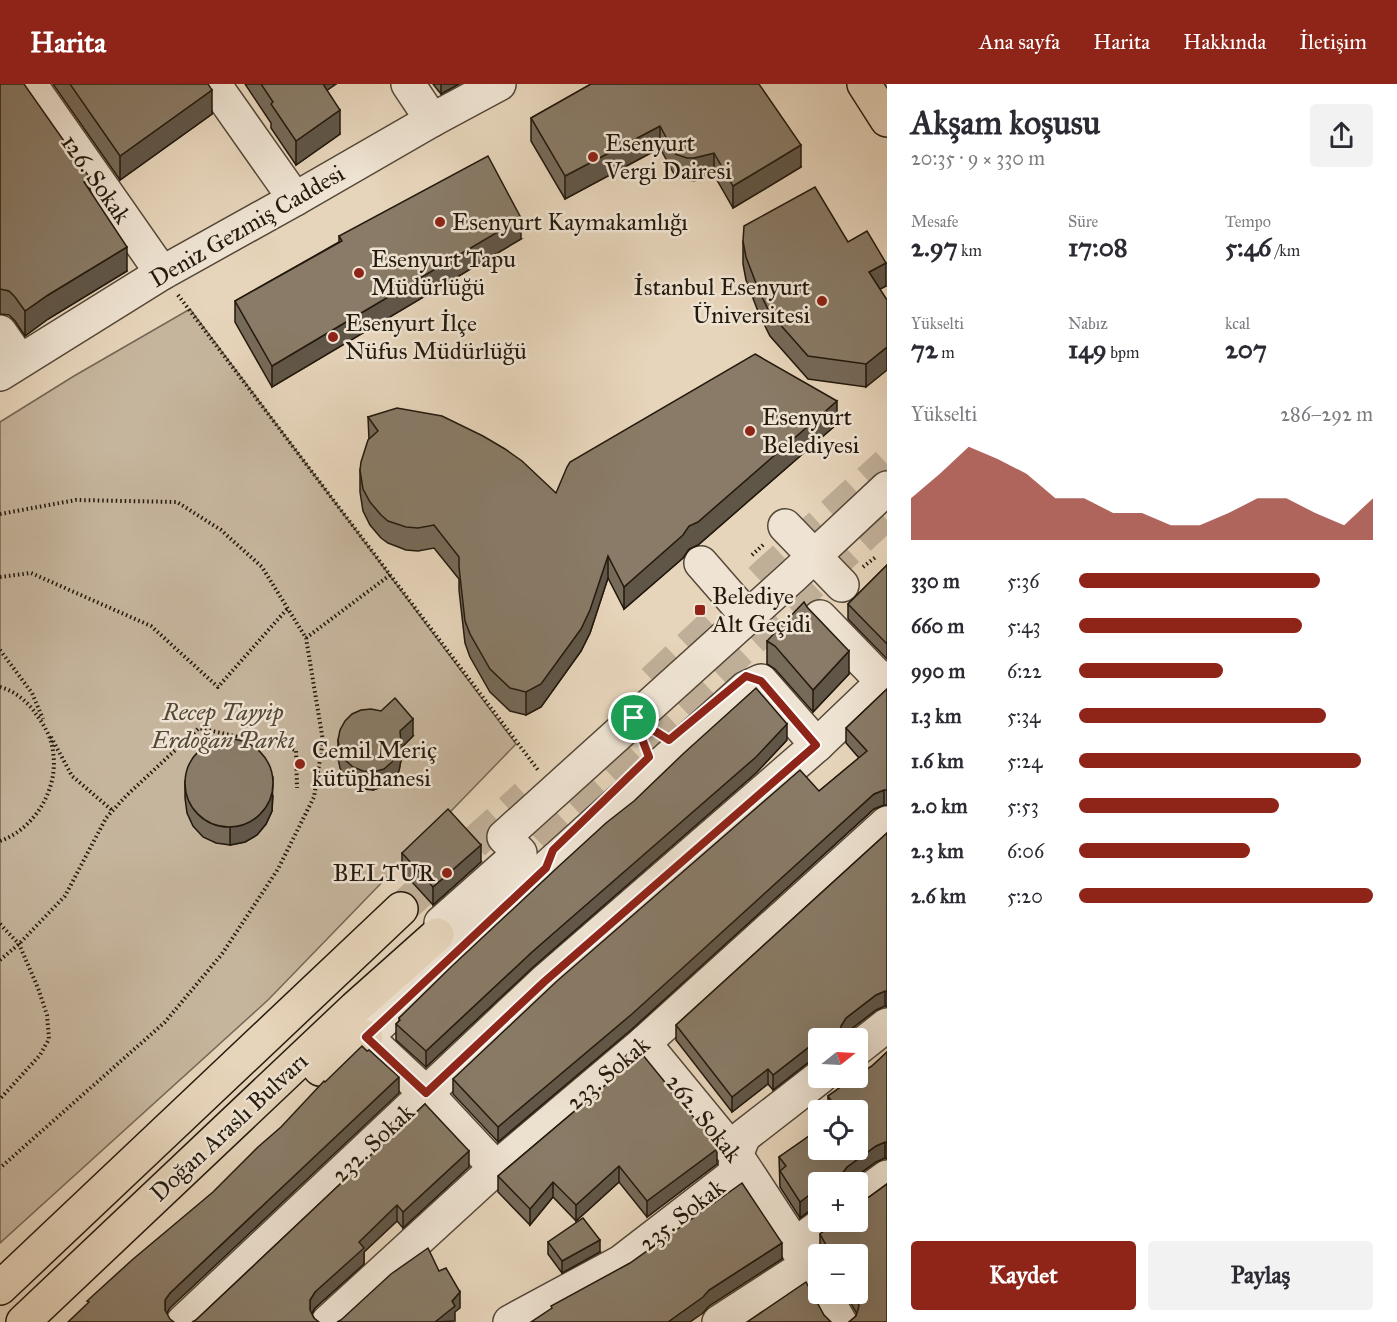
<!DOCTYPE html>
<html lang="tr">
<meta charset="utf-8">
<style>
body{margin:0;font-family:"IM FELL Great Primer",serif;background:#f2f2f3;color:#2b2b33;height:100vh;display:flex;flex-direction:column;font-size:22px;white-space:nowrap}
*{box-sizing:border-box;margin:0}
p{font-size:20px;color:#7c7c81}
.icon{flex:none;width:33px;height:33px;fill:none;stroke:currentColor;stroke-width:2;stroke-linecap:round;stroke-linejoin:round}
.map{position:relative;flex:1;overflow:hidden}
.drawer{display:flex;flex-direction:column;background:#fff;width:510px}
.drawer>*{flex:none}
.needle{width:39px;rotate:72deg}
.fabs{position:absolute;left:808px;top:944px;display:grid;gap:12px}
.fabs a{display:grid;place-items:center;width:60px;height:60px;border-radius:6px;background:#fff;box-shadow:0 6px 24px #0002;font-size:30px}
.pin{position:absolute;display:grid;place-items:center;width:51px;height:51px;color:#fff;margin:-26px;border:3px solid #fff;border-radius:50%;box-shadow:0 2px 6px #0007}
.round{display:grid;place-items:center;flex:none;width:63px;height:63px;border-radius:6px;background:#f2f2f3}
.summary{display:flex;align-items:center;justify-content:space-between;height:102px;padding:0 24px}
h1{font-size:33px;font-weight:700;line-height:45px}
.stats{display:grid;grid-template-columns:repeat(3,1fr);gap:9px;height:102px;padding:6px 24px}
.stats div{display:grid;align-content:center}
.stats b{font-size:26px;font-weight:700}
.stats small{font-size:16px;font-weight:400}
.stats p{font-size:16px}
.chart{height:168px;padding:12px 24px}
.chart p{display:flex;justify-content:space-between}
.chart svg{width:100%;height:108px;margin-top:6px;fill:#8f2418;opacity:.7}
.cta{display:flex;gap:12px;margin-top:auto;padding:12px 24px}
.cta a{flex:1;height:69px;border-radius:6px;background:#8f2418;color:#fff;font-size:24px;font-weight:700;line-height:69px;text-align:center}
.cta a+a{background:#f2f2f3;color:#2b2b33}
ul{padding:0 24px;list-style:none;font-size:20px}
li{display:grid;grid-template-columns:96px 72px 1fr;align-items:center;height:45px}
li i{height:15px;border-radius:8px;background:#8f2418}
header{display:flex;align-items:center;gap:36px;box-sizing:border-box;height:84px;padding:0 30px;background:#8f2418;color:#fff}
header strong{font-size:28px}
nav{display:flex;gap:33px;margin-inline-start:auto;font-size:21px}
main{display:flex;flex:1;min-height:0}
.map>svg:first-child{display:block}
.green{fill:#c6b59d;stroke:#746755;stroke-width:1.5}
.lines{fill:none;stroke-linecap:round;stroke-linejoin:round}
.major-tunnel{stroke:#c0af98;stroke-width:33;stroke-dasharray:33 16;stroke-linecap:butt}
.minor-casing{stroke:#544838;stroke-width:36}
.major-casing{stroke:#23190d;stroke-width:36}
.path{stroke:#23190d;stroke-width:4;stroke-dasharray:1.5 3;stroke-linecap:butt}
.minor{stroke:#efe4d3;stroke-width:33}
.major{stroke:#e7d5bb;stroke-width:33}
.wall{fill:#766a59;stroke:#23190d;stroke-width:1.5}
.shaded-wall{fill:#605648;stroke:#23190d;stroke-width:1.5}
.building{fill:#897b67;stroke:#23190d;stroke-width:1.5}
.route-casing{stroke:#fff;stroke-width:12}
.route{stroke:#8f2418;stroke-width:8}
.poi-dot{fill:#8f2418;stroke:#efe4d3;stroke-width:2}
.labels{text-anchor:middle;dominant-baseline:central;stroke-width:5;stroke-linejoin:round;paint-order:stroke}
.poi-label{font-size:24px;fill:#23190d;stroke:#efe4d3;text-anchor:start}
.street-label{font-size:24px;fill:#23190d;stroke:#efe4d3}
.park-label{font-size:24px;font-style:italic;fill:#544838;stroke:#efe4d3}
</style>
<header>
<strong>Harita</strong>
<nav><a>Ana sayfa</a><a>Harita</a><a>Hakkında</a><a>İletişim</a></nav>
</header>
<main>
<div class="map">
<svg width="887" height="1238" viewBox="0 0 887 1238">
<rect width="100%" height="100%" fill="#e7d5bb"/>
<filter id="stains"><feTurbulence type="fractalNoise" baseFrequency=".00333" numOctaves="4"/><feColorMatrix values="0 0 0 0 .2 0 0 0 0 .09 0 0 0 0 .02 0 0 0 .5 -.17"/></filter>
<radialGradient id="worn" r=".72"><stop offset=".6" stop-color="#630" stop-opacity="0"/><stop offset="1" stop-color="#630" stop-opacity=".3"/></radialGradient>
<path class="green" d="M190 225 516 660 268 916 0 1159V338L74 292Z"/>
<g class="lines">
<g class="major-tunnel">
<path d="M653 597 765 491 887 380"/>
<path d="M502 790 887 429"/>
<path d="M401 825 526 712"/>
</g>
<defs>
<g id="minor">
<path d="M30 0 162 189"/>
<path d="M214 0 295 115"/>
<path d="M408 0 432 36"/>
<path d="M0 248 20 277"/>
<path d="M0 290 162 189 295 115 432 36 499 0"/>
<path d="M785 442 842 501"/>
<path d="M701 479 748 533"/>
<path d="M820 533 887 602"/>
<path d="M443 840 441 839 520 769 504 753 793 492 887 404"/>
<path d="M644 959 736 1071 795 1161 819 1202"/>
<path d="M858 964 887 941"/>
<path d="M496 1084 426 1009 366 953 546 784 746 604 761 597 817 661"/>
<path d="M858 1114 887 1093"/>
<path d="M795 1161 827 1137"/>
<path d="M823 1209 840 1238"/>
<path d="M183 1238 544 898 817 661 887 594"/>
<path d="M328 1238 496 1084 644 959 887 739"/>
<path d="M510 1238 621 1178 735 1090 736 1071 744 1052 820 993"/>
<path d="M719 1238 807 1181"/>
</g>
<g id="major">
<path d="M864 0 887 36"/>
<path d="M320 985C335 971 345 958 366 953"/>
<path d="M0 1204 401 825"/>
<path d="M23 1238 355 924 437 851"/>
</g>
</defs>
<use href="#minor" class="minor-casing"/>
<use href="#major" class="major-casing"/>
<g class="path">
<path d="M178 211 538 686"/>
<path d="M0 430 76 416 177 418 221 446 262 483 306 554 323 657 314 713 278 785 222 870 165 938 0 1084"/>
<path d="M752 471 764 460"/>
<path d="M863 483 877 472"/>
<path d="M0 493 31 489 151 542 218 603 288 524"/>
<path d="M306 554 390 491"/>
<path d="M0 566 32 609 43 635"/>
<path d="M0 603C15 607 28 618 36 630 44 641 52 654 53 668 59 704 35 745 0 757"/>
<path d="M51 653 72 692 113 727"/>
<path d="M0 840 19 860 38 904 47 931 49 955 40 971 0 1015"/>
<path d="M0 876 19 860 65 812 106 734 126 712 199 644 296 666 297 704"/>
</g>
<use href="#minor" class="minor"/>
<use href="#major" class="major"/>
</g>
<g class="wall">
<path d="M0 0 90 106 127 187 48 235 25 252 15 237 9 231 0 230Z"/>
<path d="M53 0H208L212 30 120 96Z"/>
<path d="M245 0H336L327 6 340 50 296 81 271 44V39Z"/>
<path d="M433 0H459L441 10Z"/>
<path d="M591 0 801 83 733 124 714 91 694 97 687 96 675 92 660 64 565 115 531 57V34Z"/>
<path d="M339 152 521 155 272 303 235 238V217L339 158Z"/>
<path d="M743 157 848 158 886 202 880 205 866 303 808 295 770 252 759 230 746 196 743 180Z"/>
<path d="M368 333 556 409 837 340 698 461 689 465 683 474 624 525 608 494 590 549 581 567 541 623 526 631 510 627 490 608 470 573 465 559 459 506V495L434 464 418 467 406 466 388 459 381 454 370 441 363 427 360 408V386L369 356Z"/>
<path d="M887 481V575L848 535V520Z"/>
<path d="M767 557 849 590 813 628 775 585 767 580Z"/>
<path d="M887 605V721H884L874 725 632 945 498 1058 453 1010V995L819 707 859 674 846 659V644Z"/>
<path d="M413 652 401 664V676L399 687 392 696 384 702 373 706 363 705 353 701 345 694 340 684 338 674V656Z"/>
<path d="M787 656 756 689 532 884 426 983 396 956V940L399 937V934Z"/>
<path d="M185 697 273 712 272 727 266 740 257 751 245 758 230 761 216 759 203 753 193 742 187 729 185 714Z"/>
<path d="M887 749V923L885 922 876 926 846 949 819 954V975H817L809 978 773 1006 768 1000 732 1028 676 956V941Z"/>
<path d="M402 769 481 778 433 821 402 787Z"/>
<path d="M887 968V1075L885 1074 876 1078 848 1098H819V1121L816 1122 800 1134 780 1103 779 1073 858 1026H828V1012L872 982Z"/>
<path d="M642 970 717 1080 647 1133 619 1098 576 1137 553 1113 530 1141 498 1108V1092Z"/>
<path d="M425 1020 469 1083 403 1144 397 1137 364 1168V1180L315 1224 312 1230 314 1234 196 1236Z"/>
<path d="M887 1100V1238H849L856 1232 857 1230 845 1209H858V1170H822L820 1166V1150L837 1137H858V1116H861L869 1113Z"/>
<path d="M548 1158 600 1168 562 1189 548 1170Z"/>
</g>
<g class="shaded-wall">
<path d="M316 0H336L316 14Z"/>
<path d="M441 0H459L441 10Z"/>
<path d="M212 6V30L120 96V72Z"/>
<path d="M340 26V50L296 81V57Z"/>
<path d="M660 42V64L565 115V92Z"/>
<path d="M801 61V83L733 124V102Z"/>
<path d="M714 69V91L694 97V74Z"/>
<path d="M90 94V118L84 98Z"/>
<path d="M521 134V155L272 303V282Z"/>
<path d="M127 163V187L48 235 25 252V227L48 211Z"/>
<path d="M886 179V202L869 211V188Z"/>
<path d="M887 263V286L866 303V280Z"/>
<path d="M837 317V340L698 461 689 465 683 474 624 525V503L689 442Z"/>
<path d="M608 472V494L590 549 581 567 541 623 526 631V608Z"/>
<path d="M849 567V590L813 628V606Z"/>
<path d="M413 635V652L401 664V676L399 687 392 696 384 702 373 706V688L400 647Z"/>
<path d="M787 640V656L756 689 532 884 426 983V967L532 868Z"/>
<path d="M273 694 272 727 266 740 257 751 245 758 230 761V743Z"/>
<path d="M884 706V721L874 725 632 945 498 1058V1043L874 710Z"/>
<path d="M481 761V778L433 821V803Z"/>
<path d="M885 907V922L876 926 846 949 843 954H833L846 934 876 911Z"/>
<path d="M817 960V975L809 978 773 1006V991L809 963Z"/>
<path d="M768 985V1000L732 1028V1013Z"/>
<path d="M399 993V1009L170 1224 165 1232V1238V1216L170 1209Z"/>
<path d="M885 1058V1074L876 1078 848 1098H840L841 1091 847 1083 876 1062Z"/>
<path d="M717 1062V1080L647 1133V1117Z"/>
<path d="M469 1067V1083L403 1144V1128Z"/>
<path d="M619 1082V1098L576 1137V1121Z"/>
<path d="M553 1098V1113L530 1141V1125Z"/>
<path d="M819 1104V1121L816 1122 800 1134V1118L816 1106Z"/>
<path d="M397 1121V1137L364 1168V1180L315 1224 310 1232V1238V1216L315 1208 359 1158Z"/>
<path d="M600 1156V1168L562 1189V1177Z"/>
<path d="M782 1159V1175L709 1222 703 1229 690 1238H668L709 1206Z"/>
<path d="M460 1208V1224L455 1228V1237L435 1238Z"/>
</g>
<g class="building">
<path d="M0 0H24L90 94 84 98 127 163 48 211 25 227 15 213 9 207 0 205Z"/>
<path d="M70 0H208L212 6 120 72Z"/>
<path d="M261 0H323L340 26 296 57 271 20 273 18Z"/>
<path d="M591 0H759L801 61 733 102 714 69 694 74H687L675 70 660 42 565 92 531 34Z"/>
<path d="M488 72 521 134 272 282 235 217 342 157 339 152Z"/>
<path d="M815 103 848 158 867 147 886 179 869 188 887 216V263L866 280 808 272 770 229 759 207 746 173 743 157 744 142Z"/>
<path d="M755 270 837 317 698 438 689 442 683 451 624 503 608 472 590 526 581 545 541 600 526 608 510 604 490 585 470 550 465 537 459 483V473L434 441 418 444 406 443 388 437 381 431 370 418 363 405 360 386 361 378 368 356 378 347 368 333 397 324 442 332 483 352 505 365 522 377 556 409 567 383 570 378Z"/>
<path d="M887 481V560L848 520Z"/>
<path d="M804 518 807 523 849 567 813 606 775 562 767 557Z"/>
<path d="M756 604 787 640 756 673 532 868 426 967 396 940 400 936 399 934 452 882 559 782 606 739 634 717 684 669Z"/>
<path d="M887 605V706H884L874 710 632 930 498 1043 453 995 557 897 800 686 819 707 867 667 846 644Z"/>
<path d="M395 614 413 635 400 647 401 659 399 669 392 678 384 685 373 688 363 687 353 683 345 676 340 667 338 656 340 646 345 637 352 630 361 626 371 625 381 627Z"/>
<circle cx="229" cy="699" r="44"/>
<path d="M448 725 481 761 433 803 402 769Z"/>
<path d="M887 749V908L885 907 876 911 846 934 841 942 840 949 833 954H819V960H817L809 963 773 991 768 985 732 1013 676 941Z"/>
<path d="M362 962 367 967 369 966 399 993 170 1209 165 1216V1226L170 1235 174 1238H68L89 1218 87 1217 132 1176 213 1108 258 1063 281 1043 324 997 325 998Z"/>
<path d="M887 968V1059L885 1058 876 1062 847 1083 841 1091 840 1098H819V1104L816 1106 800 1118 780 1087 786 1082 779 1073 819 1045V1065H858V1026H837L828 1012 855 993H858V991L872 982Z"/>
<path d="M642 970 717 1062V1065L647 1117 619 1082 576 1121 553 1098 530 1125 498 1092Z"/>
<path d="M425 1020 469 1067 403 1128 397 1121 359 1158 364 1164 315 1208 310 1216V1226L314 1234 319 1238H192L196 1236Z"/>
<path d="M742 1099 782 1159 709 1206 703 1213 668 1238H531L552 1224 551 1222 630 1179Z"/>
<path d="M887 1100V1238H849L856 1232 859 1222 856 1213 854 1209H858V1170H831L820 1150 837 1137H858V1116H861L869 1113Z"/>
<path d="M583 1134 600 1156 562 1177 548 1158Z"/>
<path d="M428 1164 439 1187 446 1184 460 1208 452 1217 455 1222 435 1238H337L341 1236 391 1190Z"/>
<path d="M806 1198 824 1231 831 1238H747Z"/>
</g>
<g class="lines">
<defs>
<path id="route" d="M746 592 761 597 816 661 544 898 426 1009 366 953 546 784 553 766 649 673 634 634 669 656Z"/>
</defs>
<use href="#route" class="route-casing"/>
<use href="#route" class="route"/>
</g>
<g class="poi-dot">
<circle cx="593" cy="73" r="6"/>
<circle cx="440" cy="138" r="6"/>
<circle cx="359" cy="189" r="6"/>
<circle cx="822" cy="217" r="6"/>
<circle cx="333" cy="253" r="6"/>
<circle cx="750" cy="347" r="6"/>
<rect x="694" y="520" width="12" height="12" rx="3"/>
<circle cx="300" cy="680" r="6"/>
<circle cx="447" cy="789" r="6"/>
</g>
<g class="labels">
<g class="poi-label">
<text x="605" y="59">Esenyurt<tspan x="605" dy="28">Vergi Dairesi</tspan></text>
<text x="452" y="138">Esenyurt Kaymakamlığı</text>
<text x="371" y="175">Esenyurt Tapu<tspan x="371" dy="28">Müdürlüğü</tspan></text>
<text x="810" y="203" text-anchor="end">İstanbul Esenyurt<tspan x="810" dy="28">Üniversitesi</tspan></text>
<text x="345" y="239">Esenyurt İlçe<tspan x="345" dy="28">Nüfus Müdürlüğü</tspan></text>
<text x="762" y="333">Esenyurt<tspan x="762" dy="28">Belediyesi</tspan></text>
<text x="712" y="512">Belediye<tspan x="712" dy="28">Alt Geçidi</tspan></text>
<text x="312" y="666">Cemil Meriç<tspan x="312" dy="28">kütüphanesi</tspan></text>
<text x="435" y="789" text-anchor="end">BELTUR</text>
</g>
<g class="street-label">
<text transform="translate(96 95) rotate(55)">126. Sokak</text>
<text transform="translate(247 142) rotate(-30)">Deniz Gezmiş Caddesi</text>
<text transform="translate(608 989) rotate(-40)">233. Sokak</text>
<text transform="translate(704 1034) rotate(51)">262. Sokak</text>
<text transform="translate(229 1043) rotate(-43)">Doğan Araslı Bulvarı</text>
<text transform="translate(373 1059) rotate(-43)">232. Sokak</text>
<text transform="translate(682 1131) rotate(-38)">235. Sokak</text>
</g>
<g class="park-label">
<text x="223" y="628">Recep Tayyip<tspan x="223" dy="28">Erdoğan Parkı</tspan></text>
</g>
</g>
<rect width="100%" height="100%" filter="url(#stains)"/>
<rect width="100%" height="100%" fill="url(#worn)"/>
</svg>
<div class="fabs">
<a><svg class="needle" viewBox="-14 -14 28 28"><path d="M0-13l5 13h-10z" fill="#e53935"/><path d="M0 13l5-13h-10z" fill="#7c7c81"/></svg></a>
<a><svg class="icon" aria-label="locate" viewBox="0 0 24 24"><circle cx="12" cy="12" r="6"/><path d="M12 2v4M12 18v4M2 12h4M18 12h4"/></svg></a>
<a>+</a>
<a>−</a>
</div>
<div class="pin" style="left:634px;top:634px;background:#1e9e55"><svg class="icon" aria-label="arrive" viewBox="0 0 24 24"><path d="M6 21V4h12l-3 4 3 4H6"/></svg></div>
</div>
<section class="drawer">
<div class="summary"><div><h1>Akşam koşusu</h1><p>20:35 · 9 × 330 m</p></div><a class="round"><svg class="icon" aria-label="share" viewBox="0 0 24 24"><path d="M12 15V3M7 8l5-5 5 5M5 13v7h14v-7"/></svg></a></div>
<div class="stats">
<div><p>Mesafe</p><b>2.97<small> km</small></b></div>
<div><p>Süre</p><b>17:08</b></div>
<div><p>Tempo</p><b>5:46<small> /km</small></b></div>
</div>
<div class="stats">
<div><p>Yükselti</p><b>72<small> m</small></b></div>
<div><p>Nabız</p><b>149<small> bpm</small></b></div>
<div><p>kcal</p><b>207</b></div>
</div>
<div class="chart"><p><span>Yükselti</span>286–292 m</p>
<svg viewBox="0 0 160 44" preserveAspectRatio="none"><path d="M0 44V27L10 17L20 6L30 11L40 17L50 27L60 27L70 33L80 33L90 38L100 38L110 33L120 27L130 27L140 33L150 38L160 27V44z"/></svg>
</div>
<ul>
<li><b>330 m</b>5:36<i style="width:82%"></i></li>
<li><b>660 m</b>5:43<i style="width:76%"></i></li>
<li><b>990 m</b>6:22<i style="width:49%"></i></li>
<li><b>1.3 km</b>5:34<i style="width:84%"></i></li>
<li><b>1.6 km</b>5:24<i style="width:96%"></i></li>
<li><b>2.0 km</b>5:53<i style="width:68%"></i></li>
<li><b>2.3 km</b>6:06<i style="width:58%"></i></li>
<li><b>2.6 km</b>5:20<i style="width:100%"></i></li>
</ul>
<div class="cta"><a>Kaydet</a><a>Paylaş</a></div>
</section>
</main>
